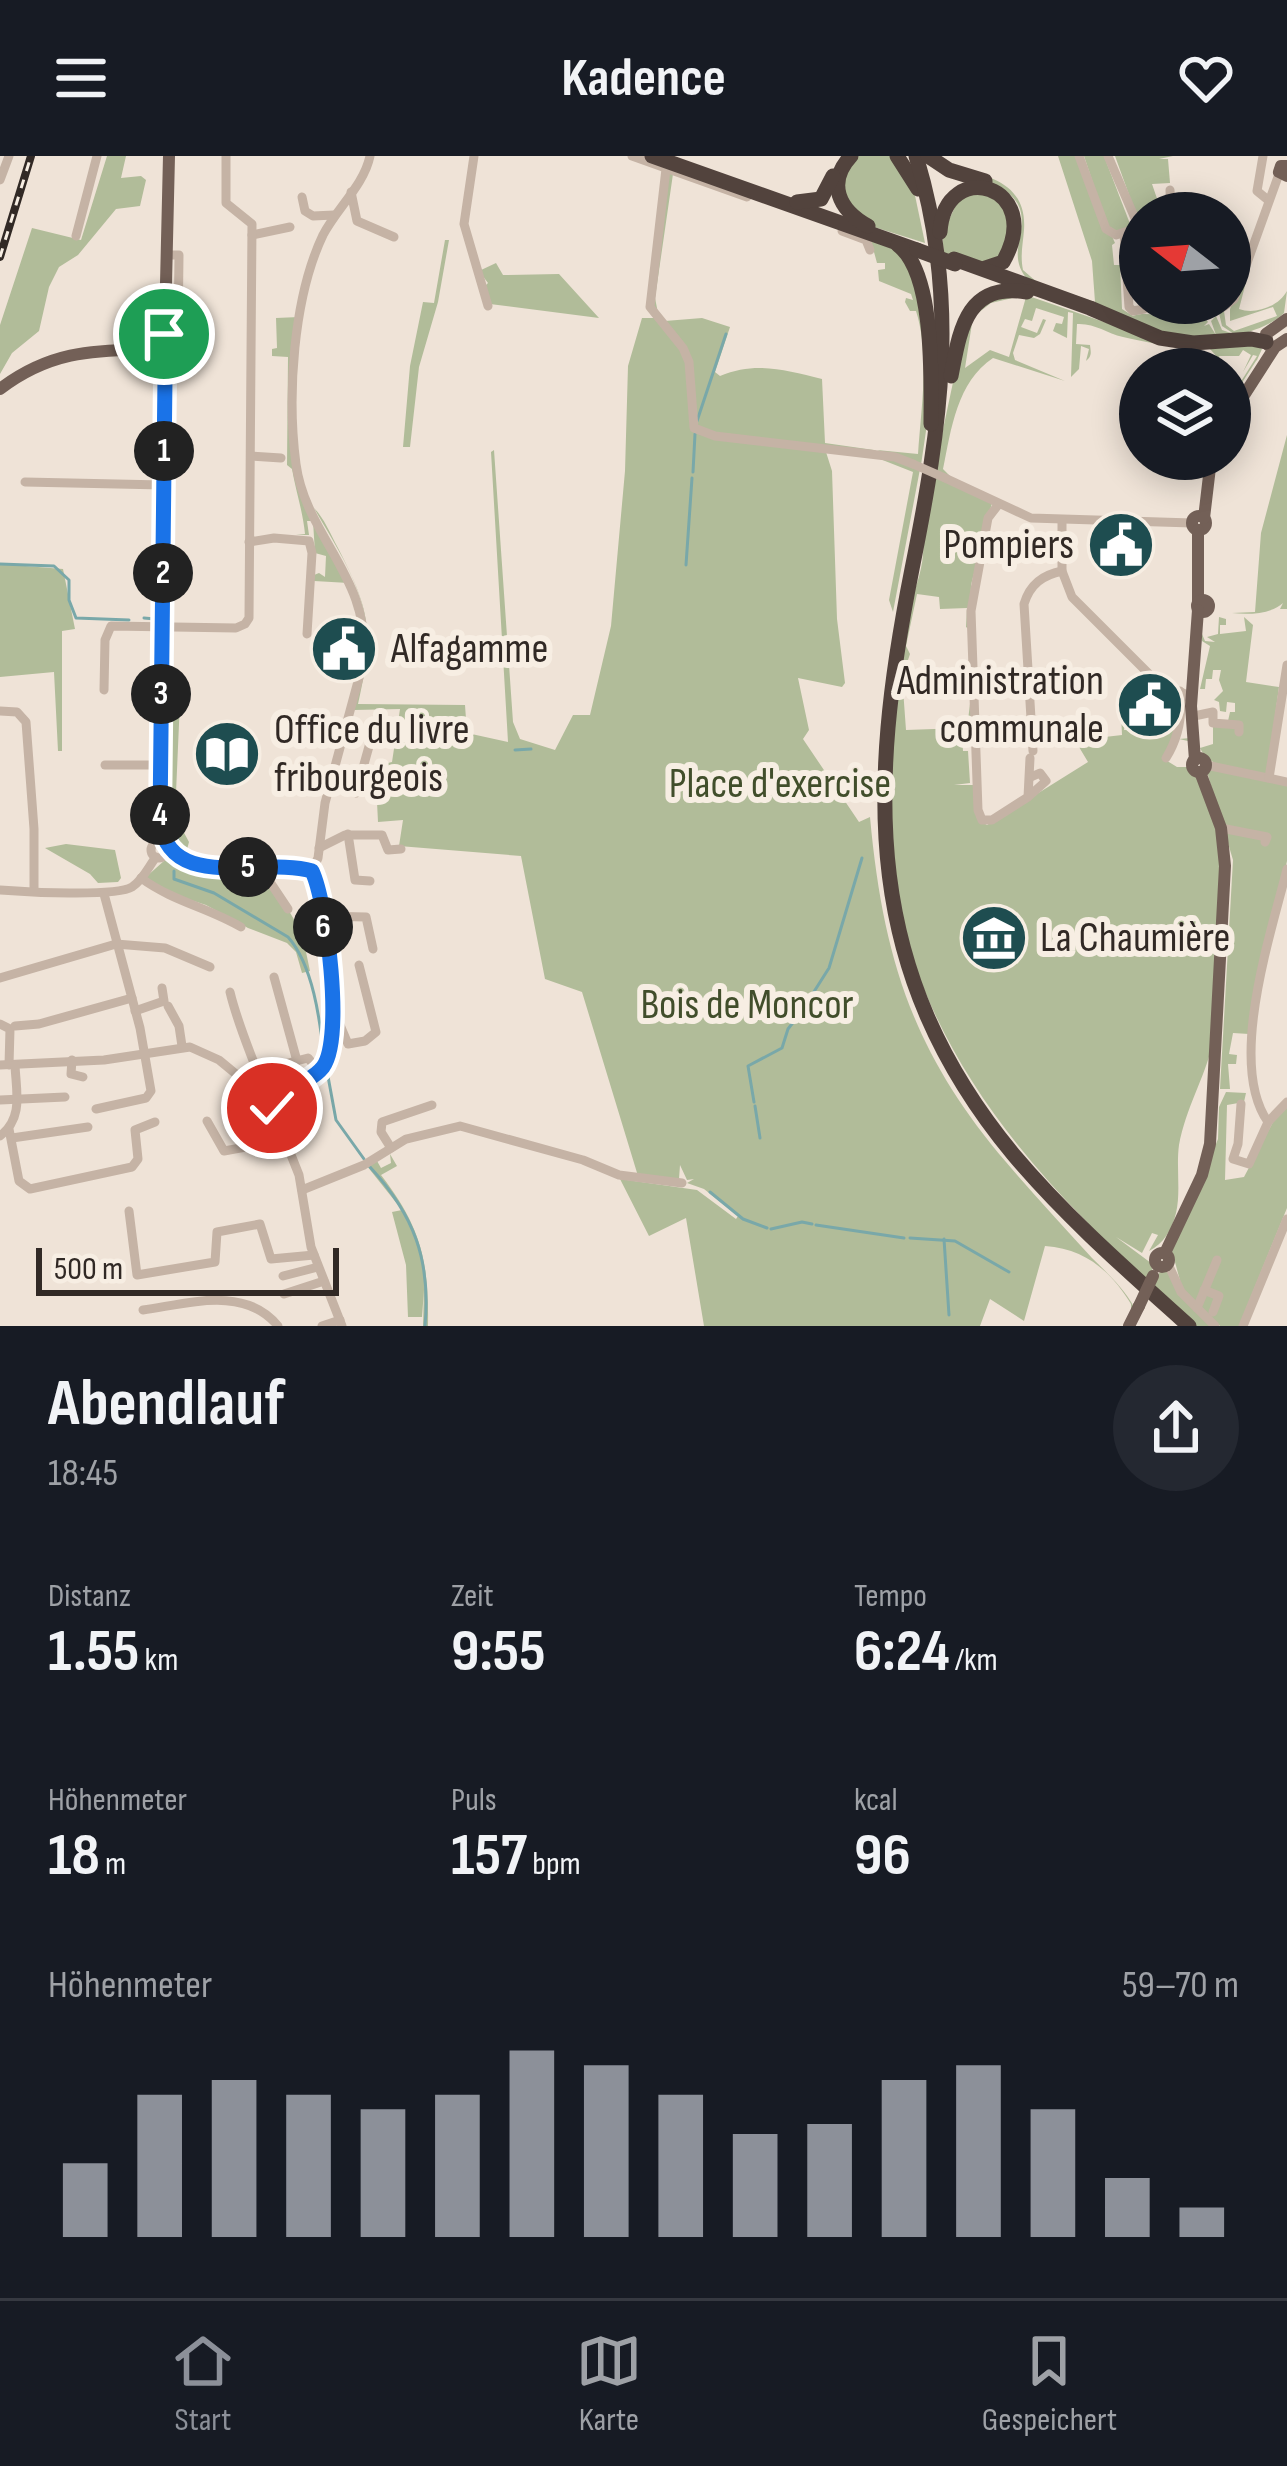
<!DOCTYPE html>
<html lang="de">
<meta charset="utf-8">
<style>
body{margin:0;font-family:"Sofia Sans Condensed",sans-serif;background:#242831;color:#f1f3f6;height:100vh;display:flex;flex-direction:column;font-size:45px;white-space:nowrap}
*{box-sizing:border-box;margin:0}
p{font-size:39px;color:#9ea1a6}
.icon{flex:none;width:66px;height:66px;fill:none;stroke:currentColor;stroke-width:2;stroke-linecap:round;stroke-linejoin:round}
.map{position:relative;height:1170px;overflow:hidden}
.drawer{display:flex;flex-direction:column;background:#171b24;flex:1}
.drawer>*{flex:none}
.needle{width:78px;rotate:287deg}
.fabs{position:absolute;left:1119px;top:36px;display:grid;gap:24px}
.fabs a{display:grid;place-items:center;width:132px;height:132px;border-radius:50%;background:#171b24;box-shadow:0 6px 30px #0003;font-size:60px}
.scale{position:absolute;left:36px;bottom:30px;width:303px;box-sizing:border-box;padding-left:12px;border:6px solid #312925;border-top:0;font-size:33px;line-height:42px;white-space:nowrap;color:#312925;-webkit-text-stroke:9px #f7eee3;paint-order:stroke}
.pin{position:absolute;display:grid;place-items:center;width:102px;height:102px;color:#fff;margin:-51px;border:6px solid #fff;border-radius:50%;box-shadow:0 3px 12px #0007}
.km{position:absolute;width:60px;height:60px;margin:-30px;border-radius:50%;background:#222;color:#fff;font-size:33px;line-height:60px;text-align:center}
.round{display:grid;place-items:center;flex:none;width:126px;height:126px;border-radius:63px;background:#242831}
.overview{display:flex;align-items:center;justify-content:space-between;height:204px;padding:0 48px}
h1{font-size:66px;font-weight:700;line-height:90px}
.figures{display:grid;grid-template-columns:repeat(3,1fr);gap:18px;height:204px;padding:12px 48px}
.figures div{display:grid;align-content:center}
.figures b{font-size:60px;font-weight:700}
.figures small{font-size:33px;font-weight:400}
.figures p{font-size:33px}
.chart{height:336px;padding:24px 48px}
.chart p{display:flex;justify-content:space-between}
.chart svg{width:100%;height:216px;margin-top:12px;stroke:#8c9099;stroke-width:6}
header{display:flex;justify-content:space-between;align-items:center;height:156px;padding:0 48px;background:#171b24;font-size:54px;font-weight:700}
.dock{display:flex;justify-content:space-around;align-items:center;height:168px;border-top:3px solid #363941;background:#171b24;font-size:33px;color:#9ea1a6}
.dock a{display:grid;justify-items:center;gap:6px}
.dock .current{color:#8c9099}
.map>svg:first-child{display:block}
.green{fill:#b1bc99;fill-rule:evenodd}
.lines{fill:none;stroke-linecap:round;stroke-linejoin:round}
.stream{stroke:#79a8a9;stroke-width:3}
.minor{stroke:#c5b3a5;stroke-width:9}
.major{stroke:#736057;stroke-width:12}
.highway{stroke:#52433d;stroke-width:15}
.rail-casing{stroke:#312925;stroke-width:8}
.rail{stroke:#f7eee3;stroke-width:3;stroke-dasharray:9;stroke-linecap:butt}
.minor-bridge{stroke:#c5b3a5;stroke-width:9}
.major-bridge{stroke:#736057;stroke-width:12}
.highway-bridge{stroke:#52433d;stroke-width:15}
.route-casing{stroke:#fff;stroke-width:24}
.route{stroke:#1a73e8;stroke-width:15}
.labels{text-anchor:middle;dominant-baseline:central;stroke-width:12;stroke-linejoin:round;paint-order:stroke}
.poi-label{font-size:42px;fill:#312925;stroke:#f7eee3;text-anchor:start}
.park-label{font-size:42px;fill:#414e2b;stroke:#f7eee3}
</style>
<header><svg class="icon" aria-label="menu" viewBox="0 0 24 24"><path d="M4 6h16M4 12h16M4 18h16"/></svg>Kadence<svg class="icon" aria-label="heart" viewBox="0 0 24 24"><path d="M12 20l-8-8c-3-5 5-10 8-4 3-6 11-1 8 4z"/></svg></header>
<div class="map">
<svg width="1287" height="1170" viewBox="0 0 1287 1170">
<rect width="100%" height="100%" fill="#efe3d7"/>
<g class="green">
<path d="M107 0H126L121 22 141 20 146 24 140 50 116 53 78 99 59 111 49 131 39 175 12 197 0 218V169L32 72 81 84Z"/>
<path d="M855 0H893L913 30 925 87 871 70 846 50 842 15Z"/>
<path d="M1058 0H1076L1115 87 1112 89 1114 109H1120L1122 153 1133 160C1145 155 1157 161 1169 157 1177 155 1180 151 1193 153L1195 147 1208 166 1204 170 1209 168 1216 179 1211 165 1216 160 1222 174 1234 178 1222 170 1219 157 1209 162 1198 149 1224 155 1226 169 1234 175 1277 160 1273 151 1230 165V153L1253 99 1239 153C1256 159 1279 150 1287 135L1284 157C1263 178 1206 188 1178 182 1134 172 1073 142 1029 125 991 86 1071 47 958 14L960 11C994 22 1027 30 1024 74 1023 88 1020 99 1023 114L1038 127 1095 146 1092 105Z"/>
<path d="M1084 0H1104L1132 73 1109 75Z"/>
<path d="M1115 0H1173L1159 3H1168L1170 27 1152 28 1162 57H1140V69Z"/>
<path d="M669 17 673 18 655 142 658 157 665 165 702 162 730 171 715 216 720 220C756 205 785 214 822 223L825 287 874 294 920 313 893 456 889 444 913 316 880 303 826 296 832 315 837 463 845 527 842 531 798 522 809 574 803 583 859 666 870 661C883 802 913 897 1006 1006 1034 1039 1064 1071 1092 1102 1108 1118 1123 1131 1134 1151L1131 1155V1148C1110 1114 1085 1093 1045 1090L1024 1165 990 1143 980 1170H704L686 1062 649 1080 620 1023 697 1034 736 1063 738 1060 704 1033 687 1027 694 1023 687 1024 680 1009 679 1023 638 1020 582 836 545 823 521 700 399 690 403 664 378 666 377 646H381L388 607 392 606 400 553 354 554C358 532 364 509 366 486 370 439 336 391 314 352 324 362 331 379 338 392 371 456 374 477 358 548L465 549 467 577 508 586 491 296 494 294 513 566 520 583 555 594 573 559H590L611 470 625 315 628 210 642 162H654L651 149Z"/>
<path d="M993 36 1013 63 996 109 944 97 942 79 961 38Z"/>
<path d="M445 84H449L438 146 419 211 410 291H403L410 210 423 146 434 147Z"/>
<path d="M871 85 889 87 906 100 924 167 927 268 921 309 877 294 918 298C921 252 930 199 916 155H910L905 146 906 142 913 144 911 138 879 125 878 114 885 113V107H877Z"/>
<path d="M496 107 503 119 559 118 599 162 490 148 485 130 488 127 479 115Z"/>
<path d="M1017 136 1168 188 1250 186 1262 193 1257 204 1256 205 1234 239 1230 243 1257 200 1253 199 1243 216 1251 199 1243 194 1239 200H1219L1222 210 1216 208 1218 202 1210 193C1179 194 1152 187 1123 181 1106 177 1095 167 1077 168L1076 188 1090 189C1091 197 1092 200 1086 205L1089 193 1081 190 1079 213 1071 221 1073 157 1068 156 1067 182 1053 175 1056 167 1062 168 1064 161 1036 152 1032 165 1025 163 1021 171 1037 177 1043 163 1046 164 1040 178 1034 182 1019 179 1013 197 1015 204 1065 225 993 202C957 226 951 273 943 313L952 322 944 323 992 347 971 429 970 474 966 471 967 452 940 453 939 441 917 438 906 490 910 498 905 513 912 523 970 522 972 528 903 533 906 574 962 572V564H968L971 540 966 538 970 535 971 538 973 579 962 580 963 595H968L970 627 954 629H976L977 663 987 669 1088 606 1076 586 1065 587 1064 573 1069 581 1079 584 1122 579 1121 557 1126 562 1124 574 1155 573 1157 563 1170 561 1165 551 1173 545 1180 546 1176 582 1164 603 1177 611H1188L1191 598 1188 585 1179 583 1190 582V611L1200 625 1215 662 1223 709 1212 890C1204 923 1186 952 1179 989 1176 1011 1181 1036 1176 1057 1172 1074 1163 1088 1149 1095L1158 1079 1152 1077 1142 1097 1116 1081 1151 1107 1154 1123 1162 1114H1169L1178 1136 1212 1170H1195L1086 1070 1088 1067C943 921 866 769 891 559 895 526 900 492 907 460 912 440 922 418 923 398 926 339 949 252 961 186 969 155 984 138 1017 136ZM1017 141H1026L1009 201 990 194 965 212 973 161 991 147Z"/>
<path d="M299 161 293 198 296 316 349 427 314 425V419L319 417 325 421 326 400 315 397 313 365H307L309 379H296L305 378C303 356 296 336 292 313L287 309 288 201 272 200V193L277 192 276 162Z"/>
<path d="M1287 279V453H1280L1283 447C1271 458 1249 459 1232 457L1255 456 1261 377Z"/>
<path d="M0 408 63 413 75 473 62 475V595H58L54 516 0 521Z"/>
<path d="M1219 461 1226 463V469H1220V478L1246 475 1244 461 1253 469 1246 526 1279 531 1267 619C1244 614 1211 615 1200 592L1213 588V570L1228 565 1230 556H1235V547L1227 546 1226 556 1220 555 1219 546 1214 544 1223 535 1219 524 1221 514H1213L1212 523H1206L1205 533H1200L1210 490 1202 485V478L1205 485 1215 486 1207 481 1218 478Z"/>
<path d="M170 478C179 497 165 528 180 545L175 660 189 686 185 701 168 686 165 654 167 482Z"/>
<path d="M1212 614 1287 628V705L1249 878 1233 877 1229 898 1237 899 1236 908H1228L1230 933H1220L1233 704 1207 616Z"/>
<path d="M66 688 115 694 121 722 118 726 98 727 90 718 45 692Z"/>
<path d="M165 704 205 714 266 716 302 777 310 815 302 817 296 796 287 787 248 772 206 749 166 736 146 721Z"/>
<path d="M1226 936 1246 937 1244 946 1227 949 1225 1024 1244 1021 1273 966 1287 951V1052L1239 1170H1220L1182 1132 1172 1095 1218 983 1219 951Z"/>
<path d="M390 998 397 1010 381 1019C421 1071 429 1105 428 1170H423L424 1134 422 1161H408L406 1109 392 1056 402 1054 367 1010 377 1005 381 1012 391 1007Z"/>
</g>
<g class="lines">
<g class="stream">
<path d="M697 265 726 178"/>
<path d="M693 316 695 278"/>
<path d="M0 408 54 410 69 424V444L76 462 129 464"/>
<path d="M686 409 692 322"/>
<path d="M144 462 155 463"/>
<path d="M169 487 172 545 168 657 182 695"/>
<path d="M515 594 531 593"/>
<path d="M174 715V723L214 737 288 781C313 809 320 864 324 901"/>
<path d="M803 853 829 812 862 702"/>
<path d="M327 915 336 964 364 1003"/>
<path d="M754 946 748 910 782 892 788 873 798 860"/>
<path d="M755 950 760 982"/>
<path d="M370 1011C414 1059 431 1104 425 1170"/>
<path d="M710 1036 743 1063 767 1072"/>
<path d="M816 1069 904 1082"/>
<path d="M771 1073 802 1066 812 1068"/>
<path d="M910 1082 955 1085 1009 1116"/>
<path d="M944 1083 949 1159"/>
</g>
<g class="minor">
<path d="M474 0 464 68 488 150"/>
<path d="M632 0 747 41"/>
<path d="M1079 0 1106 73 1116 79 1137 72"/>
<path d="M1108 0 1140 74"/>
<path d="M1263 0 1257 35 1268 44"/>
<path d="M666 13 650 151 683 192 689 206 694 272 715 280 895 301 913 308"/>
<path d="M0 24 9 0"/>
<path d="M1170 34 1171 57"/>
<path d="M351 36 357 65 394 81"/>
<path d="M302 41 305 55 313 60 334 59"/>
<path d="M842 75 866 84 870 94"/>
<path d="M1124 77 1129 151 1133 155 1144 153 1150 147"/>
<path d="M252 79 290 71"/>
<path d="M76 80 97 0"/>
<path d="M167 99H179L178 180"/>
<path d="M1202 147 1223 151 1234 143 1279 18"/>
<path d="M160 200 165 221 160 666 164 688"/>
<path d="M251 300 281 302"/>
<path d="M945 322 1031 362 1192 367"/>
<path d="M25 326 163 329"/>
<path d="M998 349 988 362 971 455 978 654 982 664H992L1028 641 1030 602"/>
<path d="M1062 364V415L1072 441 1161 530 1183 537 1191 544"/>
<path d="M249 386 274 382 309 385 312 397 307 478"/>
<path d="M104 534 105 484 111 470 236 472 245 468 249 462 252 68 226 47V0"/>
<path d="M0 555 17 556 26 566 34 673V735"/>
<path d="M1194 560 1213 556V567L1239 569V576"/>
<path d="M1033 595 1024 448C1030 428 1043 419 1062 415"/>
<path d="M1166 602C1179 581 1183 560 1180 535"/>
<path d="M105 609H161"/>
<path d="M1206 609 1287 626"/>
<path d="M1269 622 1287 509"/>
<path d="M356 637 378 558"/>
<path d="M1028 641 1046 625 1040 617 1031 621"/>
<path d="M1221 672 1267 681 1265 686"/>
<path d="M348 678 355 724 370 725"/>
<circle cx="159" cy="694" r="8"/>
<path d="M319 692 345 679H382L388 694 401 693"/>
<path d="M167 695 212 711 312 715"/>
<path d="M268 712 270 726 288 753"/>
<path d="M141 722C172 745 209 752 241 771"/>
<path d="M0 734C25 736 116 741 132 731 143 724 149 710 156 701"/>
<path d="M321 760 366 761 373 793"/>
<path d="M274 821 297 905"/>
<path d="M0 822 116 788 165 792 210 811"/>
<path d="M230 836C237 865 247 888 257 915L308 902 319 915"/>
<path d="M168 850 179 870 182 890"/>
<path d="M135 855 164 845 162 832"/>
<path d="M331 867 340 869 348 888 365 885 376 876 359 809"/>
<path d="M0 868 10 873 9 909"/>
<path d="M15 870 39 868 132 842"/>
<path d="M72 904 71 918 83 921"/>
<path d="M0 909 104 904 190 891 219 904 270 946"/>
<path d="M0 944 65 941"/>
<path d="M270 946C284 930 311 928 324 909 344 878 327 748 312 715L318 702 325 647 363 507C373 423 306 382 296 308 287 240 293 142 323 79 337 52 364 29 370 0"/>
<path d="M270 946 299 1019 311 1091 342 1170"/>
<path d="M1241 948 1238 988 1233 1003 1249 1008 1268 966 1287 946"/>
<path d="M96 953 146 942 151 935 140 872 104 738"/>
<path d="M207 965 224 995 285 984"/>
<path d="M1268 966C1227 908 1271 778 1287 713"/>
<path d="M9 973 19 1025 30 1033 132 1011 138 1003 135 974 155 966"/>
<path d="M0 980C24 962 16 935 15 909"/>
<path d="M12 982 88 971"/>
<path d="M391 992 381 976 382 966 432 949"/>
<path d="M302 1034 364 1009 406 983 460 970 583 1004 619 1019 682 1027"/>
<path d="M129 1055 137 1119 215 1106 217 1076 260 1068 271 1103 314 1099"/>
<path d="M1168 1108 1181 1136 1215 1170"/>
<path d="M283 1120 318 1111"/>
<path d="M1204 1134 1219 1140 1213 1156"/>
<path d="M284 1138 324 1125"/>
<path d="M1197 1152 1217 1104"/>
<path d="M143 1154C187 1148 245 1129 278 1170"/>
<path d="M322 1170 340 1164"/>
<path d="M1243 1170 1287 1063"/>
</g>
<g class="major">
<path d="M1287 10H1281L1279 16 1287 20"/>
<circle cx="156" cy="194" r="7"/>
<path d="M160 187 165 170 169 0"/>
<path d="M1268 189 1266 178 1287 163"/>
<path d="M0 233C47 197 91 193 149 194"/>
<path d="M1230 261 1275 191 1287 183"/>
<circle cx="1199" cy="367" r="7"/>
<path d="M1204 362 1211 303"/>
<path d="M1198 374V446"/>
<circle cx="1203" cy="450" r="6"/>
<circle cx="1199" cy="609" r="7"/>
<path d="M1195 604 1191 550 1198 454"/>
<circle cx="1162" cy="1104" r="7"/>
<path d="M1165 1097 1202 1019 1210 988 1225 710 1221 672 1200 616"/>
<path d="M1129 1170 1139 1150"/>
</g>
<g class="highway">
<path d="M652 0 917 94"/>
<path d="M851 0C826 27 839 54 868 70"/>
<path d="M897 0 918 33"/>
<path d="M916 0C960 144 941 269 912 413 868 634 862 815 1013 998 1066 1061 1128 1115 1189 1170"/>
<path d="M928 0 949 14 985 25"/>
<path d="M797 46 821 43 833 20"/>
<path d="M940 76C945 0 1047 29 1003 106L985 112"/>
<path d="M898 89C935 117 931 224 931 268"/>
<path d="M954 103 1090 152 1160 182 1193 187 1251 183 1266 186"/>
<path d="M951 220C960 174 966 126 1027 136"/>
</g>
<defs>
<path id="rail" d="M0 101 31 0"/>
</defs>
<use href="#rail" class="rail-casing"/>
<use href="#rail" class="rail"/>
<path class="minor-bridge" d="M913 308 945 322"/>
<path class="major-bridge" d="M1139 1150 1153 1120"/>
<path class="highway-bridge" d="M917 94 955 108"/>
</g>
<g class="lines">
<defs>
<path id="route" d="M164 178 160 188 165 221 160 664C168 738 262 700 312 715 327 747 344 882 323 911 312 925 289 932 274 940L270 946 272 952"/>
</defs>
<use href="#route" class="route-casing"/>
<use href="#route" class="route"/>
</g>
<defs>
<symbol id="civic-disc" viewBox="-11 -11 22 22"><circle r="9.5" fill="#1e4d50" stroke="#f7eee3"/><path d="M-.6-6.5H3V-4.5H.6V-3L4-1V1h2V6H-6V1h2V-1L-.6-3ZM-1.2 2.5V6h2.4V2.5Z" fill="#fff"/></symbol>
<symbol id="library-disc" viewBox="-11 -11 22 22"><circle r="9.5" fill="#1e4d50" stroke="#f7eee3"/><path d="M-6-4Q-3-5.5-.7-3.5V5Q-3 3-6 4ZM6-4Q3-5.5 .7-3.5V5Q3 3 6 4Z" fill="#fff"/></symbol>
<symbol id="museum-disc" viewBox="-11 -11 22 22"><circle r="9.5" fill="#1e4d50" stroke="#f7eee3"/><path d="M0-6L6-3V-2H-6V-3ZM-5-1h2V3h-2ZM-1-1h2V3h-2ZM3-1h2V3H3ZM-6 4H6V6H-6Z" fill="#fff"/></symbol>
</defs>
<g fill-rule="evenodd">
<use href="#civic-disc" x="1083" y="351" width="76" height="76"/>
<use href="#civic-disc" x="306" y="455" width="76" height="76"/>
<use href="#civic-disc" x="1112" y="511" width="76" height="76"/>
<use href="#library-disc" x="189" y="560" width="76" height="76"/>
<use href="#museum-disc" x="956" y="744" width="76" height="76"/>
</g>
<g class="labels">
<g class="poi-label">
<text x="1074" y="389" text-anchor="end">Pompiers</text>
<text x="391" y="493">Alfagamme</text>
<text x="1104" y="525" text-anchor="end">Administration<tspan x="1104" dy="48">communale</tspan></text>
<text x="274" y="574">Office du livre<tspan x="274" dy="48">fribourgeois</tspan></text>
<text x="1040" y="782">La Chaumière</text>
</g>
<g class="park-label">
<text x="780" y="628">Place d'exercise</text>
<text x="747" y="849">Bois de Moncor</text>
</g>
</g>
</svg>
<div class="fabs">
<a><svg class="needle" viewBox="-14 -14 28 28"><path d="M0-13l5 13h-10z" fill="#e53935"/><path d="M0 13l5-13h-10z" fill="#9ea1a6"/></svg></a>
<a><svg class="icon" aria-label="layers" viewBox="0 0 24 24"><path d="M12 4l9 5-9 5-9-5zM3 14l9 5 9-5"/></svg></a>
</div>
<div class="scale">500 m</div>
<div class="pin" style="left:164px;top:178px;background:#1e9e55"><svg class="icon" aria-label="arrive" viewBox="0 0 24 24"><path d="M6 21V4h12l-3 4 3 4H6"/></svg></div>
<div class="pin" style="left:272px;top:952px;background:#d93025"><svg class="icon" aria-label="check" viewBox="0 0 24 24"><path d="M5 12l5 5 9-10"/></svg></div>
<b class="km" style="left:164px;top:295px">1</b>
<b class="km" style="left:163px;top:417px">2</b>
<b class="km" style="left:161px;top:538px">3</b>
<b class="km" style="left:160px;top:659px">4</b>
<b class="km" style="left:248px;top:711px">5</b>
<b class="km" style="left:323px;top:771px">6</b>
</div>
<section class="drawer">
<div class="overview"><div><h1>Abendlauf</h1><p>18:45</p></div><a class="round"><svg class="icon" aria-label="share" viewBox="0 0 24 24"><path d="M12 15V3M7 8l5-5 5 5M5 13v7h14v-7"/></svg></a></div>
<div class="figures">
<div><p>Distanz</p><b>1.55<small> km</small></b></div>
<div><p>Zeit</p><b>9:55</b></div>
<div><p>Tempo</p><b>6:24<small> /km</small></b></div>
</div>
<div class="figures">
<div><p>Höhenmeter</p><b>18<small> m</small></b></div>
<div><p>Puls</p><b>157<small> bpm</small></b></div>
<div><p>kcal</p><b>96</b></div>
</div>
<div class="chart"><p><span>Höhenmeter</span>59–70 m</p>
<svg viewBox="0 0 160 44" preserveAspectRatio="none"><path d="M5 44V29M15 44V15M25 44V12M35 44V15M45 44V18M55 44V15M65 44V6M75 44V9M85 44V15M95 44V23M105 44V21M115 44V12M125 44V9M135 44V18M145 44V32M155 44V38"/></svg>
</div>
</section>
<nav class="dock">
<a class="current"><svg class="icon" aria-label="home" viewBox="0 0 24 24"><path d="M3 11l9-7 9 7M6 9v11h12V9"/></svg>Start</a>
<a><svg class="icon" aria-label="map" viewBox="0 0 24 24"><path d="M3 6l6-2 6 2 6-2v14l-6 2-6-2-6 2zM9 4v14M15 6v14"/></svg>Karte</a>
<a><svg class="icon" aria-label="saved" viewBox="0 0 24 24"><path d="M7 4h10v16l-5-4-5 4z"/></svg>Gespeichert</a>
</nav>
